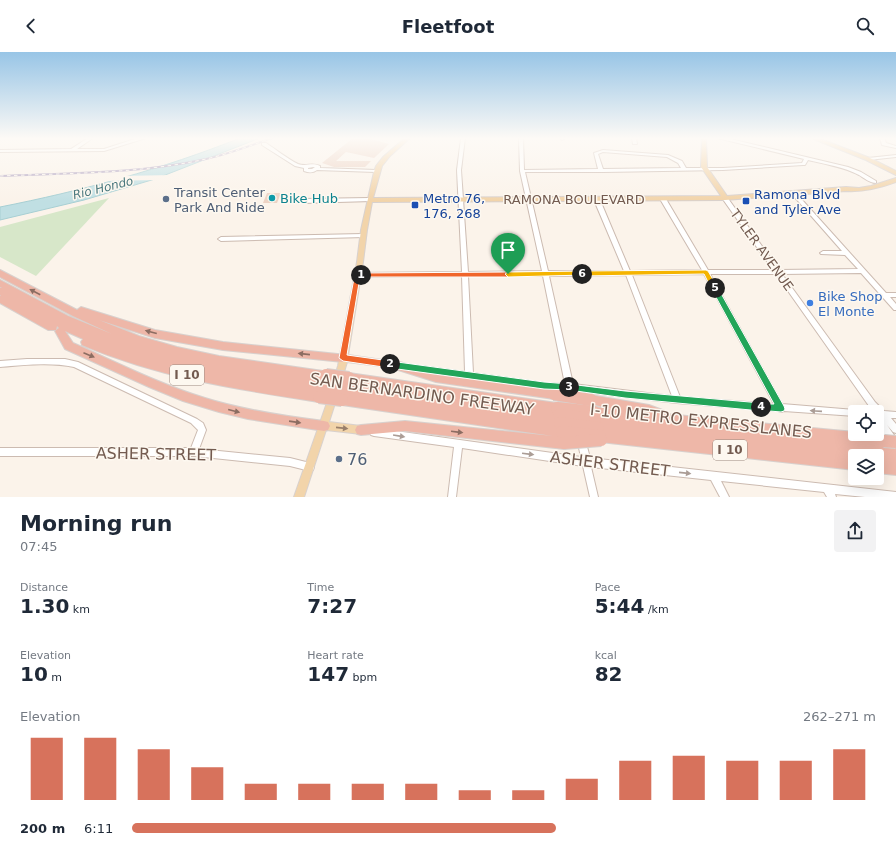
<!DOCTYPE html>
<meta charset="utf-8">
<style>
body{margin:0;font-family:"DejaVu Sans",sans-serif;background:#f2f2f3;color:#1f2937;height:100vh;display:flex;flex-direction:column;font-size:15px;white-space:nowrap}
*{box-sizing:border-box;margin:0}
p{font-size:13px;color:#747a83}
.icon{flex:none;width:22px;height:22px;fill:none;stroke:currentColor;stroke-width:2;stroke-linecap:round;stroke-linejoin:round}
.map{position:relative;height:445px;overflow:hidden}
.side{display:flex;flex-direction:column;background:#fff;flex:1}
.side>*{flex:none}
.fabs{position:absolute;left:848px;top:353px;display:grid;gap:8px}
.fabs a{display:grid;place-items:center;width:36px;height:36px;border-radius:4px;background:#fff;box-shadow:0 4px 16px #0002;font-size:20px}
.pin{position:absolute;display:grid;place-items:center;width:34px;height:34px;color:#fff;margin:-41px -17px;border-radius:50% 50% 50% 0;rotate:-45deg;box-shadow:0 0 4px #0007}
.pin .icon{rotate:45deg}
.km{position:absolute;width:20px;height:20px;margin:-10px;border-radius:50%;background:#222;color:#fff;font-size:11px;line-height:20px;text-align:center}
.round{display:grid;place-items:center;flex:none;width:42px;height:42px;border-radius:4px;background:#f2f2f3}
.head{display:flex;align-items:center;justify-content:space-between;height:68px;padding:0 20px}
h1{font-size:22px;font-weight:600;line-height:30px}
.metrics{display:grid;grid-template-columns:repeat(3,1fr);gap:6px;height:68px;padding:4px 20px}
.metrics div{display:grid;align-content:center}
.metrics b{font-size:20px;font-weight:600}
.metrics small{font-size:11px;font-weight:400}
.metrics p{font-size:11px}
.chart{height:112px;padding:8px 20px}
.chart p{display:flex;justify-content:space-between}
.chart svg{width:100%;height:72px;margin-top:4px;stroke:#d7725c;stroke-width:6}
ul{padding:0 20px;list-style:none;font-size:13px}
li{display:grid;grid-template-columns:64px 48px 1fr;align-items:center;height:30px}
li i{height:10px;border-radius:5px;background:#d7725c}
header{display:flex;justify-content:space-between;align-items:center;height:52px;padding:0 20px;background:#fff;font-size:18px;font-weight:600}
.map>svg:first-child{display:block}
.green{fill:#d7e7c9}
.water{fill:#c0dfe3;stroke:#a7cfd3}
.pier{fill:#fbf3ea}
.building{fill:#edd3c4}
.lines{fill:none;stroke-linecap:round;stroke-linejoin:round}
.minor-casing{stroke:#ccbbb1;stroke-width:2}
.major-casing{stroke:#d8d1ce;stroke-width:2}
.highway-casing{stroke:#d8d1ce;stroke-width:2}
.minor{fill:#fff;fill-rule:evenodd}
.major{fill:#f2d4aa;fill-rule:evenodd}
.highway{fill:#eeb7a8;fill-rule:evenodd}
.rail-casing{stroke:#b6a9c4;stroke-width:2}
.rail{stroke:#fdf8f0;stroke-width:1;stroke-dasharray:3.5;stroke-linecap:butt}
.highway-bridge-casing{stroke:#d8d1ce;stroke-width:14;stroke-linecap:butt}
.highway-bridge{stroke:#eeb7a8;stroke-width:12}
.oneway{fill:#8c6d62}
.oneway2{fill:#ab9d96}
.oneway3{fill:#997f6b}
.split-1{fill:#f0652b;stroke:#fff}
.split-2{fill:#f0652b;stroke:#fff}
.split-3{fill:#22a559;stroke:#fff}
.split-4{fill:#22a559;stroke:#fff}
.split-5{fill:#22a559;stroke:#fff}
.split-6{fill:#f5b400;stroke:#fff}
.split-7{fill:#f5b400;stroke:#fff}
.culture-dot{fill:#0f9aa8;stroke:#fdf8f0;stroke-width:1.5}
.service-dot{fill:#5c6f8a;stroke:#fdf8f0;stroke-width:1.5}
.transit-dot{fill:#1a4fb4;stroke:#fdf8f0;stroke-width:1.5}
.shop-dot{fill:#3f7fe0;stroke:#fdf8f0;stroke-width:1.5}
.labels{text-anchor:middle;dominant-baseline:central;stroke-width:3;stroke-linejoin:round;paint-order:stroke}
.far-water-label{font-size:12px;font-style:italic;fill:#48777d;stroke:#fdf8f0}
.shield{fill:#fdf8f0;stroke:#9c8a80;stroke-width:1}
.shield-label{font-size:12px;font-weight:bold;fill:#735b50}
.service-label{font-size:13px;fill:#4e5e75;stroke:#fdf8f0;text-anchor:start}
.transit-label{font-size:13px;fill:#164399;stroke:#fdf8f0;text-anchor:start}
.culture-label{font-size:13px;fill:#0d838f;stroke:#fdf8f0;text-anchor:start}
.street-label{font-size:13px;fill:#735b50;stroke:#fdf8f0}
.shop-label{font-size:13px;fill:#366cbe;stroke:#fdf8f0;text-anchor:start}
.near-street-label{font-size:16px;fill:#735b50;stroke:#fdf8f0}
.near-service-label{font-size:16px;fill:#4e5e75;stroke:#fdf8f0;text-anchor:start}
</style>
<header><svg class="icon" aria-label="back" viewBox="0 0 24 24"><path d="M15 5l-7 7 7 7"/></svg>Fleetfoot<svg class="icon" aria-label="search" viewBox="0 0 24 24"><circle cx="10" cy="10" r="6"/><path d="M15 15l6 6"/></svg></header>
<div class="map">
<svg width="896" height="445" viewBox="0 0 896 445">
<rect width="100%" height="100%" fill="#fbf3ea"/>
<path class="green" d="M109 146 36 224 0 205V175Z"/>
<path class="water" d="M240 86H260L155 127 84 148 0 168V155C81 139 163 117 240 86Z"/>
<path class="pier" d="M173 123 160 128 100 129 119 124Z"/>
<g class="building">
<path d="M353 86H367L389 92 374 106 346 100 336 109H371L365 115H334L322 111Z"/>
<path d="M267 141H281L277 151H263Z"/>
</g>
<g class="lines">
<defs>
<g id="minor">
<path d="M88 86H93L77 97H104L138 86H146L104 99 0 100V98L71 97Z"/>
<path d="M461 86H465L461 118 468 220 542 219 520 119 519 86H523L524 118 598 117 594 101 603 98 668 103 682 109 686 116H723L802 111 804 107 717 86H726L848 115 861 120 876 129V131C870 131 864 126 859 123 844 115 825 112 808 108L805 113H803L723 118 603 120H525L548 219H624L594 148 597 146 600 148 630 219 702 218 660 147 663 145 666 147 708 218H773L722 146 725 144 727 145 779 218 858 217 845 203 821 202 820 201 823 199H842L791 141V140H795L886 241H896V245H890L896 252V258H894L861 221 782 222 875 350 884 359 896 360V366H891L896 372V381L893 380 887 373 896 386V392L893 393 890 392 877 371V360H875L869 354 776 222H710L782 352 855 358 858 359V360H855V364L784 359 781 360 778 359 677 351 573 339 570 340 567 338 544 337 418 319 417 317 418 315 421 314 465 320 462 224 357 225 354 223 357 221 462 220 457 118ZM603 100 667 105 678 111 681 116 603 117 598 102ZM704 222 774 352 680 345 632 223ZM626 223 672 344 573 332 549 224ZM468 224H543L565 332 544 331 473 321Z"/>
<path d="M560 86H564V87L562 88Z"/>
<path d="M632 86H636L637 92H633Z"/>
<path d="M880 86H884L886 91 896 94V96L882 93Z"/>
<path d="M262 91H266C275 97 288 107 298 112 307 115 311 110 320 114V116L376 118 378 119 376 120 317 118C313 121 309 121 304 119V116L295 114 262 93ZM313 115H315L312 117H308V116Z"/>
<path d="M896 103V105L868 108 866 107 868 106Z"/>
<path d="M370 146 373 148 372 149 303 151 300 149 303 147Z"/>
<path d="M363 182 366 184 365 185 221 189 218 187 221 185Z"/>
<path d="M27 307H65L78 310 197 367 203 371 206 378 199 397 290 406 310 411 313 412 314 415 313 418 310 419 290 414 194 404H0V396H191L198 378 191 371 74 315C50 310 24 313 0 315V309Z"/>
<path d="M374 376 581 405 577 387 578 384 581 383 584 384 585 387 590 406 896 440V445H865L835 442 836 445H827L824 440 721 429 729 445H720L711 428 591 415 598 445H590L583 414 462 396 456 445H448L454 395 374 384 371 383 370 380 371 377Z"/>
</g>
<g id="major">
<path d="M405 86H410L390 104 382 114 373 146 721 144 701 115 702 86H706L707 115 727 144 846 135 859 136 871 134 896 126V130C880 136 863 140 846 139L725 148 372 150 367 178 363 210 348 303 396 310 399 311 400 313 399 315 396 316 347 310 342 327 341 330 338 331 335 330 334 327 338 314 357 210 361 178 374 120 376 114 383 105Z"/>
<path d="M811 86H818L870 106 896 119V123L866 108Z"/>
<path d="M333 341 336 342 337 345 329 370 361 374 364 375 366 378 364 381 361 382 326 378 304 445H294L329 345 330 342Z"/>
</g>
<g id="highway">
<path d="M0 218 77 258 81 255 155 278 223 290 347 303 348 306 347 309 343 310 223 298 155 286 99 268 139 284 177 295 219 304 330 320 331 323 330 326 327 327 330 331 327 335 328 337 326 340 323 341 325 345 323 348 319 350C235 337 161 326 82 293L81 290 83 287 65 279 73 291C116 310 159 332 205 346 243 358 284 364 324 369L328 370 330 374 328 378 324 379 248 367 219 360 183 349 149 335 65 297 55 279 59 276 57 274 56 278H48L0 251V244H1L0 243V236H2L0 235V228L68 264 112 282 73 264 0 225Z"/>
<path d="M396 309 436 320 554 337 558 339 560 342 558 345 554 347 436 330 392 316 391 313 392 310Z"/>
<path d="M349 321 557 351 561 352 563 356 562 359 565 363 563 367 566 371 563 375 566 376 568 380 566 384 563 385 568 387 570 391 568 395 564 397 405 379 361 383 357 382 355 378 357 374 361 373 405 369 553 384 342 353 338 351 336 348 340 344 338 341 340 338 343 337 341 334 343 331 346 330 344 326 345 323Z"/>
<path d="M591 343 649 353 665 359 666 362 855 380V382L884 383 888 385 890 389 889 392H896V423L877 421V404H855V418L600 390 596 388 594 384 596 380 592 376 594 372 591 371 589 367 591 364 588 360 590 356 594 355 612 357 587 351 585 348 587 345Z"/>
</g>
</defs>
<use href="#minor" class="minor-casing"/>
<use href="#major" class="major-casing"/>
<use href="#highway" class="highway-casing"/>
<use href="#minor" class="minor"/>
<use href="#major" class="major"/>
<use href="#highway" class="highway"/>
<defs>
<path id="rail" d="M0 124C69 121 138 122 206 107 228 102 250 94 272 86"/>
</defs>
<use href="#rail" class="rail-casing"/>
<use href="#rail" class="rail"/>
<defs>
<g id="highway-bridge">
<path d="M326 323 349 326"/>
<path d="M324 331 347 334"/>
<path d="M322 337 344 341"/>
<path d="M554 342 591 348"/>
<path d="M319 345 342 348"/>
<path d="M557 356 594 360"/>
<path d="M559 363 595 367"/>
<path d="M560 371 598 376"/>
<path d="M562 380 600 384"/>
<path d="M884 389 896 390"/>
<path d="M564 391 601 388"/>
</g>
</defs>
<use href="#highway-bridge" class="highway-bridge-casing"/>
<use href="#highway-bridge" class="highway-bridge"/>
</g>
<defs><path id="oneway-solid" d="M-6-.8H1V-3.2L6.5 0L1 3.2V.8H-6Z"/></defs>
<g class="oneway">
<use href="#oneway-solid" transform="translate(35 240) rotate(-152)"/>
<use href="#oneway-solid" transform="translate(151 280) rotate(-165)"/>
<use href="#oneway-solid" transform="translate(304 302) rotate(-174)"/>
<use href="#oneway-solid" transform="translate(89 303) rotate(23)"/>
<use href="#oneway-solid" transform="translate(234 359) rotate(14)"/>
<use href="#oneway-solid" transform="translate(295 370) rotate(8)"/>
<use href="#oneway-solid" transform="translate(457 380) rotate(7)"/>
</g>
<g class="oneway2">
<use href="#oneway-solid" transform="translate(816 359) rotate(-176)"/>
<use href="#oneway-solid" transform="translate(399 384) rotate(9)"/>
<use href="#oneway-solid" transform="translate(528 402) rotate(7)"/>
<use href="#oneway-solid" transform="translate(685 421) rotate(6)"/>
</g>
<use class="oneway3" href="#oneway-solid" transform="translate(342 376) rotate(6)"/>
<linearGradient id="sky" x2="0" y2="1"><stop stop-color="#98c5e6"/><stop offset="0.58" stop-color="#fdfaf6"/><stop offset="1" stop-color="#fdfaf6" stop-opacity="0"/></linearGradient>
<rect width="896" height="149" fill="url(#sky)"/>
<path class="split-1" d="M508 220 512 222 508 225H361L357 223 361 221Z"/>
<path class="split-2" d="M355 221H361L364 223 360 225 347 303 390 309 393 310V315L390 316 343 309 339 306Z"/>
<path class="split-3" d="M390 309 544 330 569 332 573 335 569 338 544 337 390 316 386 312Z"/>
<path class="split-4" d="M569 332 625 339 761 351 766 355 761 359 625 346 569 338 565 335Z"/>
<path class="split-5" d="M715 234 718 236 784 354 785 357 784 359 781 360 758 358 757 355 758 352H774L711 236Z"/>
<path class="split-6" d="M706 218 708 219 718 236 717 238H712L704 222 582 224 579 222 582 219Z"/>
<path class="split-7" d="M582 219 586 222 585 223 508 225 505 222 508 220Z"/>
<circle class="culture-dot" cx="272" cy="146" r="4"/>
<g class="service-dot">
<circle cx="166" cy="147" r="4"/>
<circle cx="339" cy="407" r="4"/>
</g>
<g class="transit-dot">
<rect x="742" y="145" width="8" height="8" rx="2"/>
<rect x="411" y="149" width="8" height="8" rx="2"/>
</g>
<circle class="shop-dot" cx="810" cy="251" r="4"/>
<g class="labels">
<g class="far-water-label">
<text transform="translate(103 136) rotate(-14)">Rio Hondo</text>
</g>
<g class="shield">
<rect x="170" y="313" width="34" height="20" rx="3"/>
<rect x="713" y="388" width="34" height="20" rx="3"/>
</g>
<g class="shield-label">
<text x="187" y="323">I 10</text>
<text x="730" y="398">I 10</text>
</g>
<g class="service-label">
<text x="174" y="140">Transit Center<tspan x="174" dy="15">Park And Ride</tspan></text>
</g>
<g class="transit-label">
<text x="754" y="142">Ramona Blvd<tspan x="754" dy="15">and Tyler Ave</tspan></text>
<text x="423" y="146">Metro 76,<tspan x="423" dy="15">176, 268</tspan></text>
</g>
<g class="culture-label">
<text x="280" y="146">Bike Hub</text>
</g>
<g class="street-label">
<text x="574" y="147">RAMONA BOULEVARD</text>
<text transform="translate(762 198) rotate(54)">TYLER AVENUE</text>
</g>
<g class="shop-label">
<text x="818" y="244">Bike Shop<tspan x="818" dy="15">El Monte</tspan></text>
</g>
<g class="near-street-label">
<text transform="translate(422 342) rotate(8)">SAN BERNARDINO FREEWAY</text>
<text transform="translate(701 369) rotate(6)">I-10 METRO EXPRESSLANES</text>
<text transform="translate(156 402) rotate(1)">ASHER STREET</text>
<text transform="translate(610 412) rotate(7)">ASHER STREET</text>
</g>
<g class="near-service-label">
<text x="347" y="407">76</text>
</g>
</g>
</svg>
<div class="fabs">
<a><svg class="icon" aria-label="locate" viewBox="0 0 24 24"><circle cx="12" cy="12" r="6"/><path d="M12 2v4M12 18v4M2 12h4M18 12h4"/></svg></a>
<a><svg class="icon" aria-label="layers" viewBox="0 0 24 24"><path d="M12 4l9 5-9 5-9-5zM3 14l9 5 9-5"/></svg></a>
</div>
<div class="pin" style="left:508px;top:222px;background:#1e9e55"><svg class="icon" aria-label="arrive" viewBox="0 0 24 24"><path d="M6 21V4h12l-3 4 3 4H6"/></svg></div>
<b class="km" style="left:361px;top:223px">1</b>
<b class="km" style="left:390px;top:312px">2</b>
<b class="km" style="left:569px;top:335px">3</b>
<b class="km" style="left:761px;top:355px">4</b>
<b class="km" style="left:715px;top:236px">5</b>
<b class="km" style="left:582px;top:222px">6</b>
</div>
<section class="side">
<div class="head"><div><h1>Morning run</h1><p>07:45</p></div><a class="round"><svg class="icon" aria-label="share" viewBox="0 0 24 24"><path d="M12 15V3M7 8l5-5 5 5M5 13v7h14v-7"/></svg></a></div>
<div class="metrics">
<div><p>Distance</p><b>1.30<small> km</small></b></div>
<div><p>Time</p><b>7:27</b></div>
<div><p>Pace</p><b>5:44<small> /km</small></b></div>
</div>
<div class="metrics">
<div><p>Elevation</p><b>10<small> m</small></b></div>
<div><p>Heart rate</p><b>147<small> bpm</small></b></div>
<div><p>kcal</p><b>82</b></div>
</div>
<div class="chart"><p><span>Elevation</span>262–271 m</p>
<svg viewBox="0 0 160 44" preserveAspectRatio="none"><path d="M5 44V6M15 44V6M25 44V13M35 44V24M45 44V34M55 44V34M65 44V34M75 44V34M85 44V38M95 44V38M105 44V31M115 44V20M125 44V17M135 44V20M145 44V20M155 44V13"/></svg>
</div>
<ul>
<li><b>200 m</b>6:11<i style="width:57%"></i></li>
</ul>
</section>
